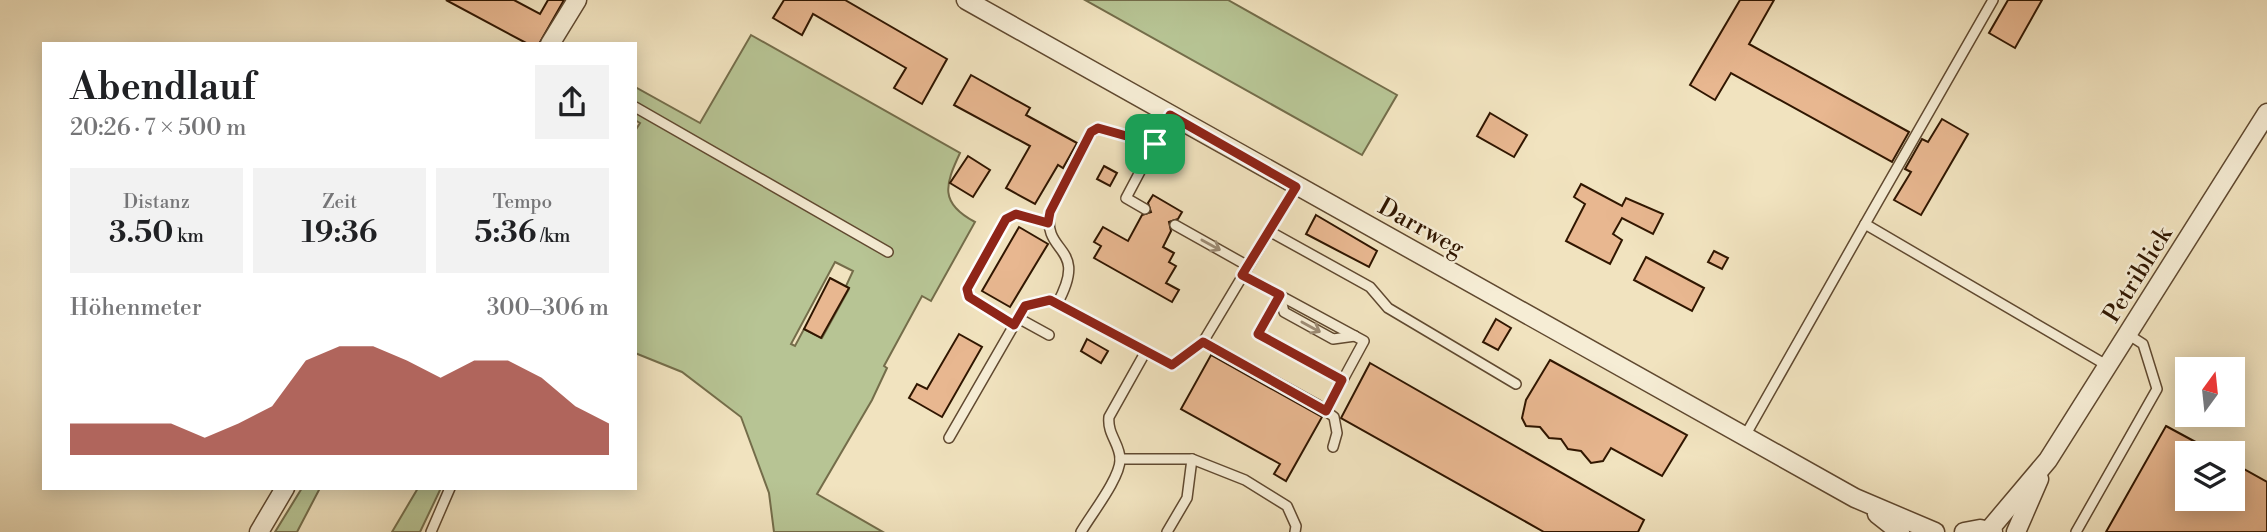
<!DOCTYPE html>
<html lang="de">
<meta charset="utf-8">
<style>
body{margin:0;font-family:"Libre Bodoni",serif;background:#f2f2f2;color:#202124;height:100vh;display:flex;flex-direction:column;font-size:26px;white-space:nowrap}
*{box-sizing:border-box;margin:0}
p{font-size:23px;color:#757577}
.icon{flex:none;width:38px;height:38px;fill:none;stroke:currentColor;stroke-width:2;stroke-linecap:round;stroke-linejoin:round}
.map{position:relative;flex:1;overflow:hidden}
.details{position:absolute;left:42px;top:42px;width:595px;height:448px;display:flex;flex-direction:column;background:#fff;border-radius:0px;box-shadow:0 4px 18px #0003}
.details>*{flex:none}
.needle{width:46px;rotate:15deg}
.tools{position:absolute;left:2175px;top:357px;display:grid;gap:14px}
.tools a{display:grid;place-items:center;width:70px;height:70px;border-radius:0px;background:#fff;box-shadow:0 4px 18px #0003;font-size:35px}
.pin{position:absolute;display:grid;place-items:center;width:60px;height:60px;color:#fff;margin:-30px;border-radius:14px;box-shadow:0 4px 10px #0006}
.round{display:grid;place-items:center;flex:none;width:74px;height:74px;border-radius:0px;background:#f2f2f2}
.summary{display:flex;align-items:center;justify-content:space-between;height:119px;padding:0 28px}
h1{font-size:38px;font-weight:600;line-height:52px}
.metrics{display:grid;grid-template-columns:repeat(3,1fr);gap:10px;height:119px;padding:7px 28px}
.metrics div{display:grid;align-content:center;border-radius:0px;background:#f2f2f2;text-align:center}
.metrics b{font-size:30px;font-weight:600}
.metrics small{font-size:19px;font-weight:400}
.metrics p{font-size:19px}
.chart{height:196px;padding:14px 28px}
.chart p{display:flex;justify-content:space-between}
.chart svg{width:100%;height:126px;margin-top:7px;fill:#8f2418;opacity:.7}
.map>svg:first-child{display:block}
.green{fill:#b7c494;stroke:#746d4a;stroke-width:2;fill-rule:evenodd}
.building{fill:#e8b790;stroke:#301600;stroke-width:2}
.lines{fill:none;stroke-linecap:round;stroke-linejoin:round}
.service-casing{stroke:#604930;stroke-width:12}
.minor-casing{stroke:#604930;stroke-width:21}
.service{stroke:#f6edd5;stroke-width:9}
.minor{stroke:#f6edd5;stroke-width:18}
.oneway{stroke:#9d8c75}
.route-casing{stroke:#fff;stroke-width:14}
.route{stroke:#8f2418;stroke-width:9}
.labels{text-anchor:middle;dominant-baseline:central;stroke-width:5;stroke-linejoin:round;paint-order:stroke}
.street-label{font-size:24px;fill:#301600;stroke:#f6edd5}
</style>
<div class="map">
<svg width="2267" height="532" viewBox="0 0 2267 532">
<rect width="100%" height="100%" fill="#f1e3bf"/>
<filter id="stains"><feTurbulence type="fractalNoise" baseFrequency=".00286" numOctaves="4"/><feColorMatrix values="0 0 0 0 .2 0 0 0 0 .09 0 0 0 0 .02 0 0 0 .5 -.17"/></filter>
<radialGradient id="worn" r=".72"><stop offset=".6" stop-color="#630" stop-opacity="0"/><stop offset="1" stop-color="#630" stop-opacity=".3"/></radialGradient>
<g class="green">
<path d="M1085 0H1228L1397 95 1362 155Z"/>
<path d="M751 35 960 153C945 185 939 203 975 222L931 301 922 296 884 366 887 368 872 400 817 494 883 532H774L769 493 741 417 682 372 635 353V131L640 123 635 120V87L700 123ZM835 262 853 271 846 286 849 289 822 338 804 329 795 346 791 344Z"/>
<path d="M302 488H320L297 532H275Z"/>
<path d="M418 488H441L420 532H392Z"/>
</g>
<g class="building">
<path d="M446 0H514L540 14 548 0H564L539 44H528Z"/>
<path d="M784 0H845L947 59 922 104 894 88 906 68 813 14 802 35 773 18Z"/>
<path d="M1740 0H1774L1749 44 1909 132 1892 162 1731 73 1715 100 1690 85Z"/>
<path d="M2008 0H2042L2015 48 1989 33Z"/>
<path d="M971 75 1030 108 1026 115 1077 143 1063 168 1058 165 1035 204 1006 188 1030 146 954 105Z"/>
<path d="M1490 113 1527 135 1514 157 1477 136Z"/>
<path d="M1942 119 1968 134 1921 215 1894 200 1911 172 1905 169 1922 139 1928 142Z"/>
<path d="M968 156 990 170 973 197 950 183Z"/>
<path d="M1104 166 1117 173 1110 186 1097 179Z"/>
<path d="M1581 184 1622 206 1626 198 1663 214 1653 234 1622 218 1613 234 1622 240 1610 264 1566 241 1585 204 1574 197Z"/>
<path d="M1153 195 1182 212 1178 219 1169 222 1171 231 1163 247 1174 253 1169 262 1176 266 1166 283 1179 290 1172 302 1094 258 1101 246 1094 242 1103 227 1128 241 1142 215 1151 212 1148 203Z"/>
<path d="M1316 215 1377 251 1369 267 1306 234Z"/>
<path d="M1019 227 1048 244 1010 307 982 291Z"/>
<path d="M1714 251 1728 258 1722 269 1708 262Z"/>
<path d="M1646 257 1704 288 1692 311 1634 280Z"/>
<path d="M830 278 849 288 821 338 804 329Z"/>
<path d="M1496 319 1511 328 1498 350 1483 342Z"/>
<path d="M959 334 982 347 942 417 909 398 917 384 927 389Z"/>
<path d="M1087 339 1108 351 1101 363 1081 351Z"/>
<path d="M1211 355 1322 417 1286 481 1274 474 1280 464 1181 409Z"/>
<path d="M1550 360 1687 435 1662 476 1611 448 1603 461 1591 463 1581 451 1568 449 1561 439 1549 438 1540 427 1526 426 1522 418 1526 400Z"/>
<path d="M1370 363 1644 520 1638 532H1544L1341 418Z"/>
<path d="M2166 426 2216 453H2188V499H2233V463L2267 482V532H2106Z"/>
</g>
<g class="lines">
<defs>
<g id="service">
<path d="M635 107 888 252"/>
<path d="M1145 209 1126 198 1170 115"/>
<path d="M1865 224 1993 0"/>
<path d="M1175 225 1248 266"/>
<path d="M1269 231 1370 287 1388 308 1516 384"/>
<path d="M1242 275 1364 341 1326 411"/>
<path d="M1280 295 1258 334 1342 380"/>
<path d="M1280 295 1284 312 1333 339 1355 336"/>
<path d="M1057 304C1090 244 1042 256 1050 212L1091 133 1098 128 1155 144"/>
<path d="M1018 318 1049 335"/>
<path d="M1014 325 969 297 967 289 1006 219 1016 214 1048 223"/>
<path d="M1203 342 1318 405 1334 417 1337 433 1333 447"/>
<path d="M1745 436 1865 224 2108 366"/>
<path d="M949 438 1025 306 1050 300 1173 365 1203 342 1296 187"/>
<path d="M1120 459H1192L1245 480 1287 506 1296 526 1295 532"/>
<path d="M431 532 450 488"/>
<path d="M1081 532C1090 516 1121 477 1120 459 1120 444 1107 434 1109 417L1146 351"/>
<path d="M1167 532 1187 498 1192 459"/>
<path d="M2076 532 2157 389 2143 344 2129 335"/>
</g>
<g id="minor">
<path d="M966 0 1855 498 1935 532"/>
<path d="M550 44 577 0"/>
<path d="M1877 514 1900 532"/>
<path d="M1989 530 2048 460 2267 113"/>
<path d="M259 532 285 488"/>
<path d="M1964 532 1980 529 1993 532"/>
<path d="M2016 532 2039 479"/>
</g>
</defs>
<use href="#service" class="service-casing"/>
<use href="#minor" class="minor-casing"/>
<use href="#service" class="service"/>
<use href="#minor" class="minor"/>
</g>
<defs><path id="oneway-shaft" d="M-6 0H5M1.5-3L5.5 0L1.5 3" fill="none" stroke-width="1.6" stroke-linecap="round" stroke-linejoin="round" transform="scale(1.75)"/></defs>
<g class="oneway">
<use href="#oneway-shaft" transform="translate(1211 245) rotate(29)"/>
<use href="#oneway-shaft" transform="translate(1311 327) rotate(29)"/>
</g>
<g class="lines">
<defs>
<path id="route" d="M1170 115 1296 187 1242 275 1280 295 1258 334 1342 380 1326 411 1203 342 1172 365 1050 300 1025 306 1014 325 969 297 967 289 1006 219 1016 214 1048 223 1050 212 1091 132 1098 128 1155 144Z"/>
</defs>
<use href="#route" class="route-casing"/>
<use href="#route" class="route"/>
</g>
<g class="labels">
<g class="street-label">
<text transform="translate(1421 228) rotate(29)">Darrweg</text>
<text transform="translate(2138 275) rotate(-58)">Petriblick</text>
</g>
</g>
<rect width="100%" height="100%" filter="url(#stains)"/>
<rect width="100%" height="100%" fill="url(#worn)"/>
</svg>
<div class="tools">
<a><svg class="needle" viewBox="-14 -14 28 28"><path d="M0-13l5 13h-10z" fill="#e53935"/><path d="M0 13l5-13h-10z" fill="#757577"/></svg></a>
<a><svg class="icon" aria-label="layers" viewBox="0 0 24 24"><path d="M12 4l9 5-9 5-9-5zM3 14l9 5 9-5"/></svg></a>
</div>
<div class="pin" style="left:1155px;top:144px;background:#1e9e55"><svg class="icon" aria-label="arrive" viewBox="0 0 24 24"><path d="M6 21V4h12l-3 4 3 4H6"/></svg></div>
<section class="details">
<div class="summary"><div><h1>Abendlauf</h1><p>20:26 · 7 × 500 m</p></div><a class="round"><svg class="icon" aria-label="share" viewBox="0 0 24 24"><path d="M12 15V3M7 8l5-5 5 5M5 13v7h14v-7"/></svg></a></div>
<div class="metrics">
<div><p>Distanz</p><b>3.50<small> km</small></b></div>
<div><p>Zeit</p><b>19:36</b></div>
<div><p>Tempo</p><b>5:36<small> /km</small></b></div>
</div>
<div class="chart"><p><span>Höhenmeter</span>300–306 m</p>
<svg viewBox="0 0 160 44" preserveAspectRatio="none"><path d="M0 44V33L10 33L20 33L30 33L40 38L50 33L60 27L70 11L80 6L90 6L100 11L110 17L120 11L130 11L140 17L150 27L160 33V44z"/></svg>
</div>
</section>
</div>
